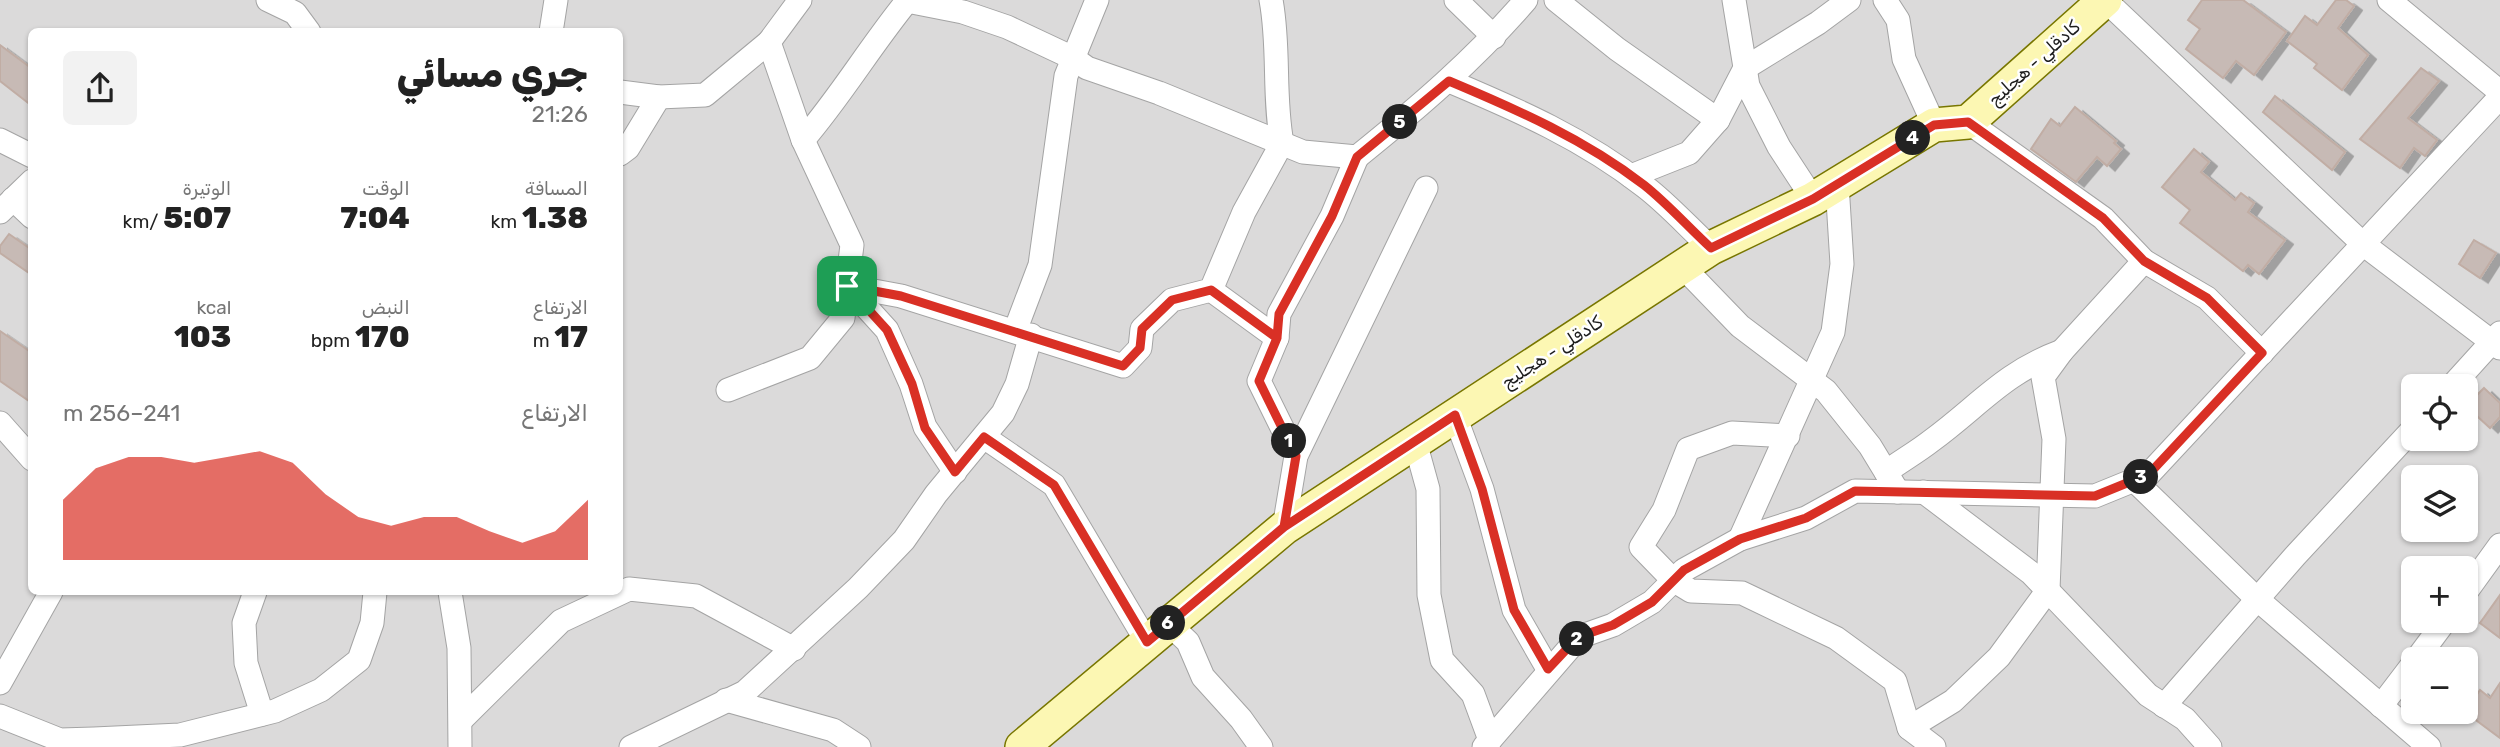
<!DOCTYPE html>
<html lang="ar">
<meta charset="utf-8">
<style>
body{margin:0;font-family:Rubik,"Noto Sans Arabic",sans-serif;background:#f2f2f2;color:#222;direction:rtl;height:100vh;display:flex;flex-direction:column;font-size:26px;white-space:nowrap}
*{box-sizing:border-box;margin:0}
p{font-size:23px;color:#767676}
.icon{flex:none;width:38px;height:38px;fill:none;stroke:currentColor;stroke-width:2;stroke-linecap:round;stroke-linejoin:round}
.map{position:relative;flex:1;overflow:hidden;direction:ltr}
.details{position:absolute;left:28px;top:28px;width:595px;height:567px;display:flex;flex-direction:column;background:#fff;border-radius:10px;box-shadow:0 2px 5px #0004;direction:rtl}
.details>*{flex:none}
.controls{position:absolute;left:2401px;top:374px;display:grid;gap:14px}
.controls a{display:grid;place-items:center;width:77px;height:77px;border-radius:10px;background:#fff;box-shadow:0 2px 5px #0004;font-size:35px}
.pin{position:absolute;display:grid;place-items:center;width:60px;height:60px;color:#fff;margin:-30px;border-radius:14px;box-shadow:0 4px 10px #0006}
.km{position:absolute;width:35px;height:35px;margin:-18px;border-radius:50%;background:#222;color:#fff;font-size:19px;line-height:35px;text-align:center}
.round{display:grid;place-items:center;flex:none;width:74px;height:74px;border-radius:10px;background:#f2f2f2}
.headline{display:flex;align-items:center;justify-content:space-between;height:119px;padding:0 35px}
h1{font-size:38px;font-weight:800;line-height:52px}
.metrics{display:grid;grid-template-columns:repeat(3,1fr);gap:10px;height:119px;padding:7px 35px}
.metrics div{display:grid;align-content:center}
.metrics b{font-size:30px;font-weight:800}
.metrics small{font-size:19px;font-weight:400}
.metrics p{font-size:19px}
.chart{height:196px;padding:14px 35px}
.chart p{display:flex;justify-content:space-between}
.chart svg{width:100%;height:126px;margin-top:7px;fill:#d93025;opacity:.7}
.map>svg:first-child{display:block}
.residential{fill:#dbdada;fill-rule:evenodd}
.building{fill:#c7bab5;stroke:#c1ada4;stroke-width:2;filter:url(#shadow)}
.lines{fill:none;stroke-linecap:round;stroke-linejoin:round}
.street-casing{stroke:#a4a4a4;stroke-width:25}
.secondary-casing{stroke:#787600;stroke-width:36}
.street{stroke:#fff;stroke-width:23}
.secondary{stroke:#fcf7b3;stroke-width:33}
.route-casing{stroke:#fff;stroke-width:14}
.route{stroke:#d93025;stroke-width:9}
.labels{text-anchor:middle;dominant-baseline:central;stroke-width:5;stroke-linejoin:round;paint-order:stroke}
.street-label{font-size:18px;fill:#1d1d1d;stroke:#fff}
</style>
<div class="map">
<svg width="2500" height="747" viewBox="0 0 2500 747">
<defs>
<filter id="shadow"><feDropShadow dx="8" dy="4.5" stdDeviation="0" flood-color="#0004"/></filter>
</defs>
<rect width="100%" height="100%" fill="#efe9e2"/>
<path class="residential" d="M0 0H2500V747H0ZM32 32H620V592H32ZM2413 387H2466V439H2413ZM2413 478H2466V530H2413ZM2413 569H2466V621H2413ZM2413 660H2466V712H2413Z"/>
<g class="building">
<path d="M2202 0H2243L2286 32 2254 75 2236 61 2223 78 2186 49 2200 29 2188 20Z"/>
<path d="M2336 0H2346L2354 6 2338 28 2368 55 2342 90 2314 68 2317 64 2287 41 2305 16 2317 25Z"/>
<path d="M0 45 31 68 32 106 0 81Z"/>
<path d="M2421 68 2439 81 2408 118 2437 140 2425 156 2414 148 2400 168 2360 139Z"/>
<path d="M2275 96 2345 152 2332 170 2263 112Z"/>
<path d="M2075 107 2116 141 2114 143 2121 149 2107 166 2097 157 2076 182 2031 149 2051 119 2060 126Z"/>
<path d="M2194 149 2209 162 2201 172 2235 200 2241 193 2254 203 2248 212 2285 240 2259 274 2248 265 2243 271 2180 223 2190 210 2162 187Z"/>
<path d="M9 234 32 250V275L0 253V246Z"/>
<path d="M2474 240 2496 253 2480 278 2459 264Z"/>
<path d="M0 331 32 353V403L0 381Z"/>
<path d="M2484 388 2500 403V417L2490 428 2466 406Z"/>
<path d="M2500 595V638L2480 623Z"/>
<path d="M2500 683V738L2465 712 2480 690 2490 698Z"/>
</g>
<g class="lines">
<defs>
<g id="street">
<path d="M268 0 295 13 309 32"/>
<path d="M1456 0 1494 37"/>
<path d="M1556 0 1617 49 1718 120"/>
<path d="M1734 0 1748 86 1779 147 1813 199"/>
<path d="M1885 0 1898 20 1904 59 1934 125"/>
<path d="M2105 0 2363 244 2500 348"/>
<path d="M2389 0 2500 92"/>
<path d="M907 1 963 12 1007 27 1073 58 1087 68 1159 93 1303 152 1357 157C1419 107 1474 60 1526 0"/>
<path d="M551 32 556 0"/>
<path d="M1449 81C1518 110 1584 139 1644 186 1668 204 1689 228 1711 248"/>
<path d="M620 92 659 97 705 95 769 42 800 0"/>
<path d="M1968 122 2103 218 2144 261 2207 298 2262 353"/>
<path d="M0 140 32 156"/>
<path d="M803 140C841 96 871 45 908 0"/>
<path d="M620 154 628 148 659 97"/>
<path d="M1631 176 1689 153 1718 120 1745 68 1818 23 1849 0"/>
<path d="M13 199 32 217"/>
<path d="M0 212 32 181"/>
<path d="M1683 267 1740 326 1826 391 1870 446 1898 492"/>
<path d="M847 286 901 296 1123 366 1140 348 1142 329 1172 300 1211 290 1244 212 1282 143C1273 96 1280 48 1271 0"/>
<path d="M847 286 887 330 911 384 925 427 955 472"/>
<path d="M1211 290 1277 338"/>
<path d="M1015 331 1040 265 1066 76 1097 0"/>
<path d="M2451 387 2500 333"/>
<path d="M728 390 810 358 843 318 852 245 803 140 769 42"/>
<path d="M1455 416 1482 489 1514 610 1548 669"/>
<path d="M0 423 32 459"/>
<path d="M1788 436 1732 433 1688 449 1664 510 1641 547 1673 580 1691 591 1742 593 1836 638 1895 681 1909 728 1934 747"/>
<path d="M984 437 1054 485 1147 642"/>
<path d="M1415 442 1428 489 1429 595 1442 660 1473 694 1490 740"/>
<path d="M1296 456 1259 381 1277 338 1279 314 1332 216 1357 157"/>
<path d="M1886 472C1901 461 1917 452 1931 441 1979 406 2003 373 2062 351"/>
<path d="M2134 480 2257 599 2429 747"/>
<path d="M1924 492 2031 573 2148 695 2185 719 2210 747"/>
<path d="M1284 528 1296 456 1426 188"/>
<path d="M1740 539 1833 332 1842 264 1837 184"/>
<path d="M255 592 244 623 246 663 262 714"/>
<path d="M450 592 459 648 460 747"/>
<path d="M2466 592 2500 545"/>
<path d="M1168 623 1188 642 1203 677 1241 719 1261 747"/>
<path d="M2416 660 2445 621"/>
<path d="M0 683 51 592"/>
<path d="M726 700 833 730 859 747"/>
<path d="M2164 706 2295 556 2413 429"/>
<path d="M2381 706 2413 664"/>
<path d="M0 716 60 740 94 739 180 735 275 711 321 690 359 660 372 623 375 592"/>
<path d="M461 720 561 621 629 589 696 596 794 649"/>
<path d="M1909 728 1953 701 1999 657 2048 590 2054 439 2043 377 2062 351 2144 261"/>
<path d="M631 747 745 692 858 588 904 540 936 494 1003 413 1017 384 1031 335"/>
<path d="M1484 747 1579 637 1613 625 1652 602 1684 570 1740 539 1806 518 1855 491 2095 496 2149 474 2500 97"/>
</g>
<path id="secondary" d="M1022 747 1284 528 1711 248 1813 199 1934 125 1968 122 2105 0"/>
</defs>
<use href="#street" class="street-casing"/>
<use href="#secondary" class="secondary-casing"/>
<use href="#street" class="street"/>
<use href="#secondary" class="secondary"/>
</g>
<g class="lines">
<defs>
<path id="route" d="M847 286 901 296 1123 366 1140 348 1142 329 1172 300 1211 290 1277 338 1259 381 1296 456 1284 527 1455 415 1482 489 1514 610 1548 669 1578 637 1613 625 1652 602 1684 570 1740 539 1806 518 1855 491 2095 496 2149 474 2262 353 2207 298 2144 261 2103 218 1968 122 1934 125 1813 199 1711 248C1689 228 1668 204 1644 185 1584 139 1518 110 1449 81L1357 157 1332 216 1279 314 1277 338 1259 381 1296 456 1284 527 1147 642 1054 485 984 437 955 472 925 428 912 384 887 330 847 286"/>
</defs>
<use href="#route" class="route-casing"/>
<use href="#route" class="route"/>
</g>
<g class="labels">
<g class="street-label">
<text transform="translate(2034 63) rotate(-42)">كادقلي - هجليج</text>
<text transform="translate(1552 352) rotate(-33)">كادقلي - هجليج</text>
</g>
</g>
</svg>
<div class="controls">
<a><svg class="icon" aria-label="locate" viewBox="0 0 24 24"><circle cx="12" cy="12" r="6"/><path d="M12 2v4M12 18v4M2 12h4M18 12h4"/></svg></a>
<a><svg class="icon" aria-label="layers" viewBox="0 0 24 24"><path d="M12 4l9 5-9 5-9-5zM3 14l9 5 9-5"/></svg></a>
<a>+</a>
<a>−</a>
</div>
<div class="pin" style="left:847px;top:286px;background:#1e9e55"><svg class="icon" aria-label="arrive" viewBox="0 0 24 24"><path d="M6 21V4h12l-3 4 3 4H6"/></svg></div>
<b class="km" style="left:1289px;top:441px">1</b>
<b class="km" style="left:1577px;top:639px">2</b>
<b class="km" style="left:2141px;top:477px">3</b>
<b class="km" style="left:1913px;top:138px">4</b>
<b class="km" style="left:1400px;top:122px">5</b>
<b class="km" style="left:1168px;top:623px">6</b>
<section class="details">
<div class="headline"><div><h1>جري مسائي</h1><p>21:26</p></div><a class="round"><svg class="icon" aria-label="share" viewBox="0 0 24 24"><path d="M12 15V3M7 8l5-5 5 5M5 13v7h14v-7"/></svg></a></div>
<div class="metrics">
<div><p>المسافة</p><b>1.38<small> km</small></b></div>
<div><p>الوقت</p><b>7:04</b></div>
<div><p>الوتيرة</p><b>5:07<small> /km</small></b></div>
</div>
<div class="metrics">
<div><p>الارتفاع</p><b>17<small> m</small></b></div>
<div><p>النبض</p><b>170<small> bpm</small></b></div>
<div><p>kcal</p><b>103</b></div>
</div>
<div class="chart"><p><span>الارتفاع</span>241–256 m</p>
<svg viewBox="0 0 160 44" preserveAspectRatio="none"><path d="M0 44V23L10 12L20 8L30 8L40 10L50 8L60 6L70 10L80 21L90 29L100 32L110 29L120 29L130 34L140 38L150 34L160 23V44z"/></svg>
</div>
</section>
</div>
